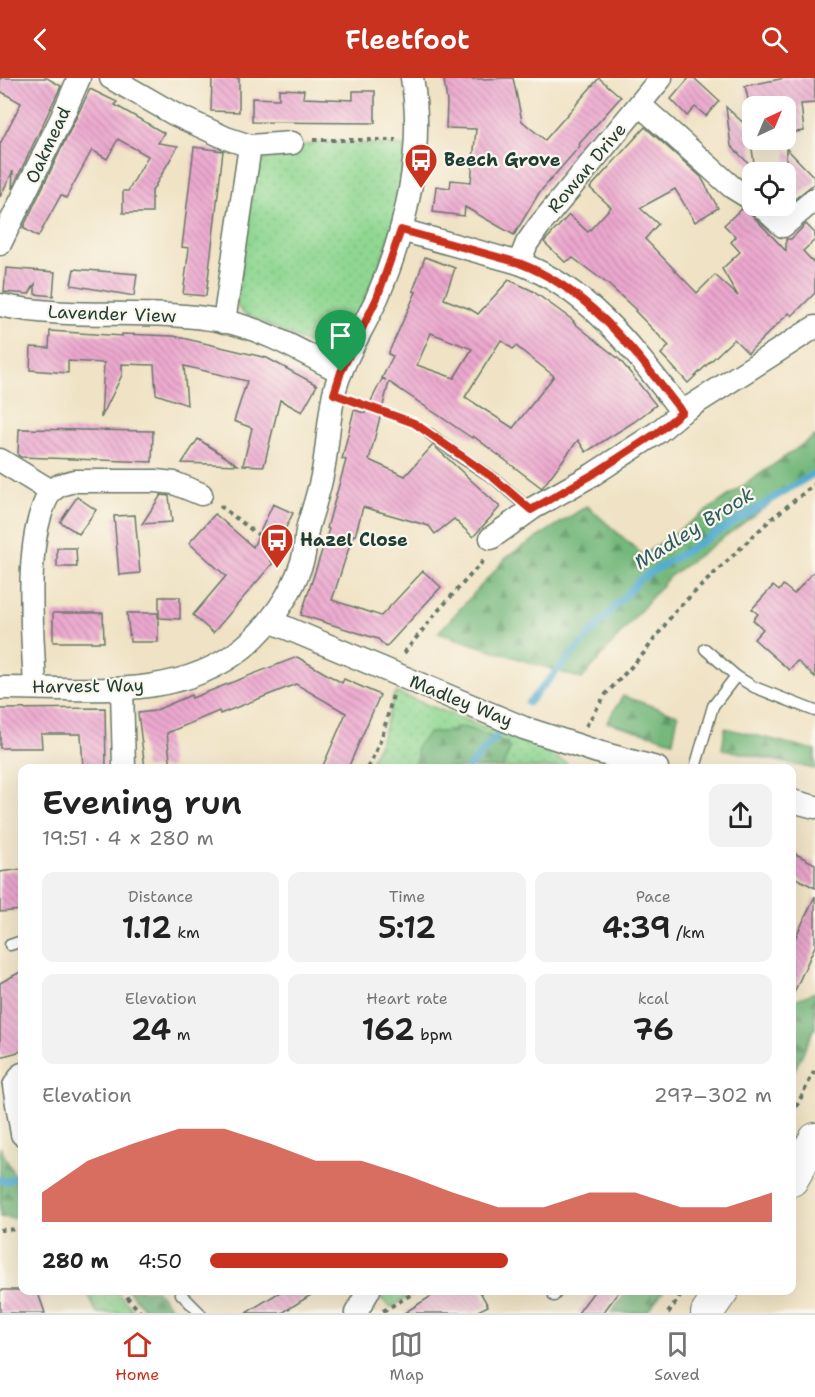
<!DOCTYPE html>
<meta charset="utf-8">
<style>
body{margin:0;font-family:"Shantell Sans",sans-serif;background:#f2f2f2;color:#222;height:100vh;display:flex;flex-direction:column;font-size:22px;white-space:nowrap}
*{box-sizing:border-box;margin:0}
p{font-size:20px;color:#767676}
.icon{flex:none;width:33px;height:33px;fill:none;stroke:currentColor;stroke-width:2;stroke-linecap:round;stroke-linejoin:round}
.map{position:relative;flex:1;overflow:hidden}
.side{position:absolute;left:18px;top:686px;width:778px;height:531px;display:flex;flex-direction:column;background:#fff;border-radius:12px;box-shadow:0 6px 24px #0002}
.side>*{flex:none}
.needle{width:39px;rotate:44deg}
.fabs{position:absolute;left:742px;top:18px;display:grid;gap:12px}
.fabs a{display:grid;place-items:center;width:54px;height:54px;border-radius:12px;background:#fff;box-shadow:0 6px 24px #0002;font-size:30px}
.pin{position:absolute;display:grid;place-items:center;width:51px;height:51px;color:#fff;margin:-62px -26px;border-radius:50% 50% 50% 0;rotate:-45deg;box-shadow:0 0 6px #0007}
.pin .icon{rotate:45deg}
.round{display:grid;place-items:center;flex:none;width:63px;height:63px;border-radius:12px;background:#f2f2f2}
.overview{display:flex;align-items:center;justify-content:space-between;height:102px;padding:0 24px}
h1{font-size:33px;font-weight:600;line-height:45px}
.metrics{display:grid;grid-template-columns:repeat(3,1fr);gap:9px;height:102px;padding:6px 24px}
.metrics div{display:grid;align-content:center;border-radius:12px;background:#f2f2f2;text-align:center}
.metrics b{font-size:30px;font-weight:600}
.metrics small{font-size:16px;font-weight:400}
.metrics p{font-size:16px}
.chart{height:168px;padding:12px 24px}
.chart p{display:flex;justify-content:space-between}
.chart svg{width:100%;height:108px;margin-top:6px;fill:#c8321e;opacity:.7}
ul{padding:0 24px;list-style:none;font-size:20px}
li{display:grid;grid-template-columns:96px 72px 1fr;align-items:center;height:45px}
li i{height:15px;border-radius:8px;background:#c8321e}
header{display:flex;justify-content:space-between;align-items:center;height:78px;padding:0 24px;background:#c8321e;color:#fff;font-size:27px;font-weight:600}
.dock{display:flex;justify-content:space-around;align-items:center;height:84px;border-top:2px solid #e0e0e0;background:#fff;font-size:16px;color:#767676}
.dock a{display:grid;justify-items:center;gap:3px}
.dock .selected{color:#c8321e}
.map>svg:first-child{display:block}
.grass{fill:url(#grass-dots);stroke:#588a63;stroke-width:1.5}
.forest{fill:url(#forest-firs);stroke:#4a7a58;stroke-width:1.5}
.lines{fill:none;stroke-linecap:round;stroke-linejoin:round}
.stream{stroke:#53acd0;stroke-width:7}
.building{fill:url(#building-back-hatch);fill-rule:evenodd}
.lane-casing{stroke:#687767;stroke-width:13}
.street-casing{stroke:#687767;stroke-width:25}
.secondary-casing{stroke:#687767;stroke-width:34}
.path{stroke:#687767;stroke-width:4;stroke-dasharray:4.5 4.5;stroke-linecap:butt}
.lane{stroke:#fff;stroke-width:10}
.street{stroke:#fff;stroke-width:22}
.secondary{stroke:#fff;stroke-width:32}
.route-casing{stroke:#fff;stroke-width:12}
.route{stroke:#c8321e;stroke-width:8}
.labels{text-anchor:middle;dominant-baseline:central;stroke-width:4.5;stroke-linejoin:round;paint-order:stroke}
.street-label{font-size:18px;fill:#1f3d34;stroke:#fbf7ec}
.poi-label{font-size:18px;font-weight:bold;fill:#1f3d34;stroke:#fbf7ec;text-anchor:start}
.water-label{font-size:20px;font-style:italic;fill:#2f5e63;stroke:#fbf7ec}
</style>
<header><svg class="icon" aria-label="back" viewBox="0 0 24 24"><path d="M15 5l-7 7 7 7"/></svg>Fleetfoot<svg class="icon" aria-label="search" viewBox="0 0 24 24"><circle cx="10" cy="10" r="6"/><path d="M15 15l6 6"/></svg></header>
<div class="map">
<svg width="815" height="1235" viewBox="0 0 815 1235">
<defs>
<pattern id="grass-dots" width="8" height="8" patternUnits="userSpaceOnUse" patternTransform="scale(1.5)"><rect width="8" height="8" fill="#90d792"/><path d="M2 2h.1M6 6h.1" fill="none" stroke="#7cb97e" stroke-width="1.8" stroke-linecap="round"/></pattern>
<pattern id="forest-firs" width="22" height="20" patternUnits="userSpaceOnUse" patternTransform="scale(1.5)"><rect width="22" height="20" fill="#74b87c"/><path d="M5 1l3.5 6h-7zM16 11l3.5 6h-7z" fill="#5f9766"/></pattern>
<pattern id="building-back-hatch" width="6" height="6" patternUnits="userSpaceOnUse" patternTransform="scale(1.5)"><rect width="6" height="6" fill="#eda8cf"/><path d="M-1 5l2 2M0 0l6 6M5-1l2 2" fill="none" stroke="#bf8aa9"/></pattern>
</defs>
<rect width="100%" height="100%" fill="#fbf7ec"/>
<filter id="ink" filterUnits="userSpaceOnUse"><feTurbulence type="fractalNoise" baseFrequency=".0167" numOctaves="2"/><feDisplacementMap in="SourceGraphic" scale="12" xChannelSelector="R" yChannelSelector="G"/><feConvolveMatrix kernelMatrix="1 2 1 2 8 2 1 2 1" color-interpolation-filters="sRGB"/></filter>
<filter id="wash" filterUnits="userSpaceOnUse"><feTurbulence type="fractalNoise" baseFrequency=".008" numOctaves="4" result="noise"/><feDisplacementMap in="SourceGraphic" scale="24" xChannelSelector="R" yChannelSelector="G"/><feGaussianBlur stdDeviation="1.35" result="paint"/><feColorMatrix in="noise" values="0 0 0 0 0 0 0 0 0 0 0 0 0 0 0 0 0 1.4 0 .05"/><feComposite in="paint" operator="in"/></filter>
<g filter="url(#wash)">
<rect width="100%" height="100%" fill="#f0e3c5"/>
<g class="grass">
<path d="M323 64 406 68C404 88 404 109 400 128 394 152 354 255 338 268 332 272 327 272 320 271L243 235 238 230 237 223 255 91C266 73 304 67 323 64Z"/>
<path d="M397 615 540 671 566 685 571 690H368L382 659 394 617Z"/>
<path d="M86 1212H115L136 1235H97Z"/>
<path d="M381 1212H419L391 1229 378 1217Z"/>
</g>
<g class="forest">
<path d="M815 358V393L669 499 582 601 438 555 508 478 587 428 643 477Z"/>
<path d="M623 618 678 637 673 663 607 644Z"/>
<path d="M456 649C473 648 490 661 507 665L510 671 502 690H379C389 684 403 691 414 686L417 679 416 669 429 655 451 653Z"/>
<path d="M725 650 815 672V691L722 671Z"/>
<path d="M815 914V950L792 997V923Z"/>
<path d="M0 1069 22 1111V1141L0 1139Z"/>
<path d="M128 1212H156L176 1235H148Z"/>
<path d="M628 1212H664L646 1235H611Z"/>
</g>
<g class="lines">
<g class="stream">
<path d="M528 625 640 501 815 395"/>
<path d="M468 690 496 659"/>
<path d="M0 1102 8 1103 17 1098"/>
</g>
</g>
<g id="blocks">
<g class="building">
<path d="M0 0H47L61 8 12 111 13 93 0 119V66L21 25 0 13Z"/>
<path d="M212 0H239V34L211 33Z"/>
<path d="M513 0 522 43 545 62 599 0 621 19 579 66 580 68 539 115 514 157 465 129 464 138 433 134 436 108 450 110 451 102 471 104 476 51 446 50 447 24 444 2Z"/>
<path d="M689 0H694L719 23 706 38 695 29 687 38 671 21Z"/>
<path d="M785 0H815V25L801 26 804 53 786 55V28H753L752 39 745 8Z"/>
<path d="M90 11 117 24 115 27 164 55 158 65 178 68 152 113V135H123V113H128L148 78 118 61 107 81 92 72 66 120 61 117 38 159 23 150Z"/>
<path d="M279 11 304 12 303 20 353 22V13H375V45L252 44V20L279 21Z"/>
<path d="M726 29 749 50 755 92 731 68Z"/>
<path d="M645 49 701 99 718 130 695 144 675 111 640 130 658 146 645 161 697 215 715 197 738 218 722 191 740 174 731 164 736 159 724 147 741 131 750 135 786 173V161H791L806 146 815 155V162L803 173 815 186V215L792 238 789 235 748 275 734 261 688 305 661 276 669 268 635 233 636 232 609 207 573 180 565 184 544 164 569 137 588 154 611 129 590 110Z"/>
<path d="M194 69 223 73 206 218 183 216 189 170 182 169Z"/>
<path d="M786 70 815 100V105L811 108 786 128Z"/>
<path d="M425 179 455 190 444 221 470 231 478 236 509 202 531 212 574 243 573 244 620 282 656 327 634 344 586 374 578 362 542 410 473 358 472 360 389 304 369 382 405 398 433 367 500 429 473 459 454 441 435 456 429 448 363 429 355 458 353 457 332 522 381 538 423 493 441 509 386 569 378 561 301 537 329 451 327 450 346 382 342 381 354 332 365 335 382 301 386 302 382 300 393 278 388 276 416 214 413 213ZM431 255 472 271 454 300 417 287ZM501 262 513 271 516 268 554 298 513 350 465 319Z"/>
<path d="M6 190 55 194 53 218 35 216V206L29 216 4 214Z"/>
<path d="M74 191 137 196 134 218 71 207Z"/>
<path d="M50 253 122 258V256L174 258 267 280 317 307 302 334 280 322 264 388 243 387 252 350 234 343 247 303 184 288 187 327 156 316 154 287 122 286V297L101 340 104 285 68 283V295L30 292 31 269 49 270Z"/>
<path d="M19 351 153 353 152 384 21 379 18 377Z"/>
<path d="M198 361 238 387 182 385Z"/>
<path d="M161 417 169 418 172 444 142 446Z"/>
<path d="M77 419 96 432 79 456 60 444Z"/>
<path d="M273 426 293 435 270 482 273 485 213 555 193 537 226 498 189 465 215 436 253 469Z"/>
<path d="M135 437 140 495 119 497 114 438Z"/>
<path d="M57 470H76L77 489H57Z"/>
<path d="M815 492V599L797 583 789 592 754 561 763 551 753 542 758 536 752 531 773 508 779 513 783 507 794 516Z"/>
<path d="M159 519H180V541L159 540Z"/>
<path d="M53 535H103L104 564H53Z"/>
<path d="M127 535H158V564H130Z"/>
<path d="M297 579 342 605 344 601 380 617 348 690H322L346 635 296 606 220 636 219 633 167 655 171 690H145L138 635 154 633 191 617 192 620Z"/>
<path d="M105 630 106 690H83L81 656H41L42 670H0V631Z"/>
<path d="M792 774 815 786V810L792 798Z"/>
<path d="M22 791V832L0 834V794Z"/>
<path d="M815 818V868L792 919V867Z"/>
<path d="M22 893V973L0 979V905Z"/>
<path d="M0 1212H37L45 1235H0Z"/>
<path d="M283 1212H319L282 1235H246Z"/>
<path d="M441 1212H479L488 1228 474 1235H404Z"/>
<path d="M595 1212H620L603 1235H578Z"/>
</g>
</g>
</g>
<g filter="url(#ink)">
<use href="#blocks" fill-opacity="0" stroke="#687767" stroke-width="1.5"/>
<g class="lines">
<defs>
<g id="lane">
<path d="M430 356 462 380 495 401 530 432"/>
<path d="M705 571 736 598 754 609 815 633"/>
<path d="M695 690 713 628 736 598"/>
<path d="M10 867 22 863"/>
<path d="M181 1216 200 1235"/>
<path d="M554 1218 558 1212"/>
</g>
<g id="street">
<path d="M111 0 174 36 226 60 250 68 292 65"/>
<path d="M640 27 732 109 753 122"/>
<path d="M761 128 783 148 815 121"/>
<path d="M401 152 519 185C591 212 636 275 682 334"/>
<path d="M0 166 62 39 79 0"/>
<path d="M519 185 527 165 539 148 661 0"/>
<path d="M0 227C73 243 150 229 223 243 264 251 304 275 341 294"/>
<path d="M224 244 250 68"/>
<path d="M0 382 51 413 60 407 74 403H156L174 405 201 416"/>
<path d="M491 460 533 430 592 397 658 354 682 334 815 249"/>
<path d="M270 543 524 650 598 674 657 690"/>
<path d="M0 610C80 609 177 625 244 569 270 547 292 516 302 484 306 473 305 460 308 448 314 428 321 408 324 387 328 363 329 339 334 315 342 282 363 252 377 220 405 156 425 70 412 0"/>
<path d="M35 610C33 556 22 458 51 413"/>
<path d="M122 611 124 690"/>
<path d="M792 723 815 729"/>
<path d="M22 996 14 1008 22 1056"/>
<path d="M356 1235 369 1212"/>
</g>
<g id="secondary">
<path d="M792 1102 815 1061"/>
<path d="M707 1235 723 1212"/>
</g>
</defs>
<use href="#lane" class="lane-casing"/>
<use href="#street" class="street-casing"/>
<use href="#secondary" class="secondary-casing"/>
<g class="path">
<path d="M313 62H396"/>
<path d="M355 323 417 348"/>
<path d="M220 428 272 467 282 472"/>
<path d="M404 575 437 534 485 481"/>
<path d="M586 648 606 616 644 575 676 532 770 442 815 406"/>
<path d="M368 690 382 659 393 617"/>
<path d="M792 1037 815 992"/>
<path d="M0 1152 22 1151"/>
<path d="M121 1212 141 1235"/>
<path d="M383 1233 419 1212"/>
<path d="M668 1235 685 1212"/>
</g>
<use href="#lane" class="lane"/>
<use href="#street" class="street"/>
<use href="#secondary" class="secondary"/>
</g>
</g>
<g class="lines" filter="url(#ink)">
<defs>
<path id="route" d="M401 152 519 185C591 212 636 275 682 334L658 354 592 397 531 432 495 401 414 345 334 316 341 294 377 220Z"/>
</defs>
<use href="#route" class="route-casing"/>
<use href="#route" class="route"/>
</g>
<defs>
<symbol id="bus-pin" viewBox="-11 -11 22 30"><path d="M0 17L-7.5 6A9.5 9.5 0 1 1 7.5 6Z" fill="#c8321e" stroke="#fbf7ec"/><path d="M-5-6H5V4H4V6H2V4H-2V6H-4V4H-5ZM-3.5-4V0h7V-4ZM-3.5 1.2v1.5H-2V1.2ZM2 1.2v1.5H3.5V1.2Z" fill="#fff"/></symbol>
</defs>
<g fill-rule="evenodd">
<use href="#bus-pin" x="402" y="63" width="38" height="52"/>
<use href="#bus-pin" x="258" y="443" width="38" height="52"/>
</g>
<g class="labels">
<g class="street-label">
<text transform="translate(48 67) rotate(-65)">Oakmead</text>
<text transform="translate(587 90) rotate(-50)">Rowan Drive</text>
<text transform="translate(112 236) rotate(2)">Lavender View</text>
<text transform="translate(88 608) rotate(-1)">Harvest Way</text>
<text transform="translate(461 623) rotate(22)">Madley Way</text>
</g>
<g class="poi-label">
<text x="444" y="82">Beech Grove</text>
<text x="300" y="462">Hazel Close</text>
</g>
<g class="water-label">
<text transform="translate(694 450) rotate(-32)">Madley Brook</text>
</g>
</g>
</svg>
<div class="fabs">
<a><svg class="needle" viewBox="-14 -14 28 28"><path d="M0-13l5 13h-10z" fill="#e53935"/><path d="M0 13l5-13h-10z" fill="#767676"/></svg></a>
<a><svg class="icon" aria-label="locate" viewBox="0 0 24 24"><circle cx="12" cy="12" r="6"/><path d="M12 2v4M12 18v4M2 12h4M18 12h4"/></svg></a>
</div>
<div class="pin" style="left:341px;top:294px;background:#1e9e55"><svg class="icon" aria-label="arrive" viewBox="0 0 24 24"><path d="M6 21V4h12l-3 4 3 4H6"/></svg></div>
<section class="side">
<div class="overview"><div><h1>Evening run</h1><p>19:51 · 4 × 280 m</p></div><a class="round"><svg class="icon" aria-label="share" viewBox="0 0 24 24"><path d="M12 15V3M7 8l5-5 5 5M5 13v7h14v-7"/></svg></a></div>
<div class="metrics">
<div><p>Distance</p><b>1.12<small> km</small></b></div>
<div><p>Time</p><b>5:12</b></div>
<div><p>Pace</p><b>4:39<small> /km</small></b></div>
</div>
<div class="metrics">
<div><p>Elevation</p><b>24<small> m</small></b></div>
<div><p>Heart rate</p><b>162<small> bpm</small></b></div>
<div><p>kcal</p><b>76</b></div>
</div>
<div class="chart"><p><span>Elevation</span>297–302 m</p>
<svg viewBox="0 0 160 44" preserveAspectRatio="none"><path d="M0 44V32L10 19L20 12L30 6L40 6L50 12L60 19L70 19L80 25L90 32L100 38L110 38L120 32L130 32L140 38L150 38L160 32V44z"/></svg>
</div>
<ul>
<li><b>280 m</b>4:50<i style="width:53%"></i></li>
</ul>
</section>
</div>
<nav class="dock">
<a class="selected"><svg class="icon" aria-label="home" viewBox="0 0 24 24"><path d="M3 11l9-7 9 7M6 9v11h12V9"/></svg>Home</a>
<a><svg class="icon" aria-label="map" viewBox="0 0 24 24"><path d="M3 6l6-2 6 2 6-2v14l-6 2-6-2-6 2zM9 4v14M15 6v14"/></svg>Map</a>
<a><svg class="icon" aria-label="saved" viewBox="0 0 24 24"><path d="M7 4h10v16l-5-4-5 4z"/></svg>Saved</a>
</nav>
